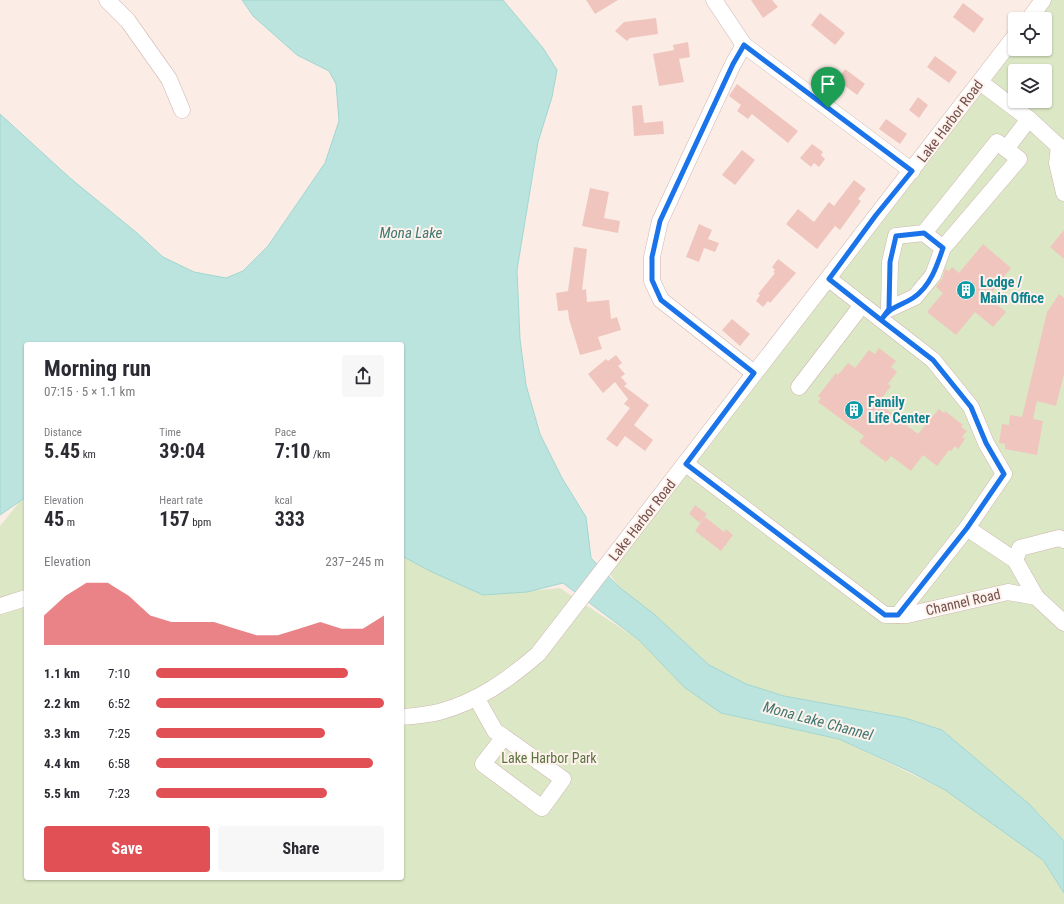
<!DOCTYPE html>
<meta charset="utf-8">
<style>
body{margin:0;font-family:"Roboto Condensed",sans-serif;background:#f7f7f7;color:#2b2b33;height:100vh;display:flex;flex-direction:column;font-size:15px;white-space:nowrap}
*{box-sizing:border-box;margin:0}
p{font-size:13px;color:#7c7c81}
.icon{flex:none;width:22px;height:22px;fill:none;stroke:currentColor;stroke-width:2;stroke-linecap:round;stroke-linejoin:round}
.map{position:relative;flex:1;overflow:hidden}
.side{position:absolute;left:24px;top:342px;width:380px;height:538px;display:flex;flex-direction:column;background:#fff;border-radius:4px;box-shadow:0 1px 3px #0004}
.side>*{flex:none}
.controls{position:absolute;left:1008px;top:12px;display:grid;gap:8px}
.controls a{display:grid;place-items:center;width:44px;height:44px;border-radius:4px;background:#fff;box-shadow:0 1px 3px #0004;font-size:20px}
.pin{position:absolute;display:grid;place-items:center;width:34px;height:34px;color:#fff;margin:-41px -17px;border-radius:50% 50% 50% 0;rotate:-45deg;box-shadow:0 0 4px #0007}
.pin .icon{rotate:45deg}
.round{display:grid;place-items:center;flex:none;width:42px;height:42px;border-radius:4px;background:#f7f7f7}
.summary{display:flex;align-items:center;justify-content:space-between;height:68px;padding:0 20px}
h1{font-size:22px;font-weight:700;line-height:30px}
.metrics{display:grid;grid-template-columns:repeat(3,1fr);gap:6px;height:68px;padding:4px 20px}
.metrics div{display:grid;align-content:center}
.metrics b{font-size:20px;font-weight:700}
.metrics small{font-size:11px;font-weight:400}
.metrics p{font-size:11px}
.chart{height:112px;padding:8px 20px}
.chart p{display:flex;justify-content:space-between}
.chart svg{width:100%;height:72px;margin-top:4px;fill:#e05055;opacity:.7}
.action{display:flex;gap:8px;margin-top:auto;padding:8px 20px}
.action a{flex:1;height:46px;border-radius:4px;background:#e05055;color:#fff;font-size:16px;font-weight:700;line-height:46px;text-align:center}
.action a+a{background:#f7f7f7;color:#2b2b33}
ul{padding:0 20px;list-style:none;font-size:13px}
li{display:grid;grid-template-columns:64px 48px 1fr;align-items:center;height:30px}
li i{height:10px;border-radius:5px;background:#e05055}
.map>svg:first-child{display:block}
.green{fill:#dce8c5;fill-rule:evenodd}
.water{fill:#bbe4df;stroke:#a2d6d0}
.building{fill:#f0c5be}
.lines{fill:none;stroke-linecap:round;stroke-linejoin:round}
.minor-casing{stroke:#cfb5af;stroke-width:17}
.minor{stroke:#fff;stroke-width:16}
.route-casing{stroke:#fff;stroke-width:8}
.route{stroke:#1a73e8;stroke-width:5}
.labels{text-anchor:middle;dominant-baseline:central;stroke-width:4;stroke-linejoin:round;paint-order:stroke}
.street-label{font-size:14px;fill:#734f4c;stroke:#fef2ec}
.culture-label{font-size:14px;font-weight:bold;fill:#0d838f;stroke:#fef2ec;text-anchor:start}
.park-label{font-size:14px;fill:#5d7341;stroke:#fef2ec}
.water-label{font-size:15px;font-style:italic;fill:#407872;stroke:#fef2ec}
</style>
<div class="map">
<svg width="1064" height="904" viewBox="0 0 1064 904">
<rect width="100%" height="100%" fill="#fbede6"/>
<g class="green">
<path d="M1043 0H1064V841L1029 804 942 730 905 718 784 696 746 684 709 665 655 615 619 587 605 567 1015 49H1045V19H1029ZM1015 71H1045V101H1015Z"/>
<path d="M26 498V878H402V555L483 595 560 588 639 640 684 687 721 713 839 739 945 790 1043 860 1064 893V904H0V526L21 500Z"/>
</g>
<path class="water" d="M242 0H503L543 48 557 70 552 97 538 142 517 270 520 339 526 385 540 434 562 478 586 517 591 558 619 587 655 615 709 665 746 684 784 696 905 718 942 730 1029 804 1064 841V893L1043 860 945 790 911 772 839 739 721 713 684 687 639 640 563 583 527 592 483 595 430 571 402 556V344H26V497L0 515V114L70 178 137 233 163 257 194 272 226 278 243 271 268 246 325 163 339 121 336 84 329 71 297 55 253 16Z"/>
<g class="building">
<path d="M586 0H618L595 14Z"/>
<path d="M751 0H772L778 7 763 18Z"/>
<path d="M963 3 984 19 974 33 953 17Z"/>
<path d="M820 13 845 33 835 45 811 25Z"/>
<path d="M656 18 658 34 630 38 627 41 615 31 624 22Z"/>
<path d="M688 42 690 57 679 59 684 82 659 86 653 54 674 50 673 45Z"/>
<path d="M935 56 957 72 949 83 927 67Z"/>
<path d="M845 69 865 84 857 95 837 80Z"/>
<path d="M737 84 798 131 788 143 752 114 748 119 737 111 741 105 729 96Z"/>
<path d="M918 97 928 105 919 118 909 110Z"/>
<path d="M642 105 644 123 663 121 664 134 634 136 632 106Z"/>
<path d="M886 119 907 134 900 144 879 129Z"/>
<path d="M812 144 823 152 821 155 825 159 819 167 814 163 811 167 800 158Z"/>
<path d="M742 150 755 160 735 185 722 175Z"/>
<path d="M854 180 866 189 858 199 861 201 840 230 835 226 817 249 786 224 798 209 814 222 829 202 834 206Z"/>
<path d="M590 188 609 192 604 218 620 221 618 233 582 226Z"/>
<path d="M699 224 712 230 708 239 719 243 715 252 704 248 699 262 686 257Z"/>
<path d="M1064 230V259L1050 247Z"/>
<path d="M983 244 1011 268 988 297 1006 312 993 327 975 312 956 335 927 312 943 293 936 287 942 279 945 269 949 271 952 267 959 273Z"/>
<path d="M574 247 587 249 582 290 586 289 587 302 609 300 611 319 617 317 621 330 598 337 602 349 580 355 569 319 568 310 558 311 556 293 568 291Z"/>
<path d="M778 259 796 273 770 303 768 301 763 307 756 301 760 295 758 294 775 273 773 272 775 270 772 267Z"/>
<path d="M1059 294 1064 298V374L1056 406 1037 401 1033 419 1043 421 1037 455 1005 449V444L999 443 1002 424 1009 425 1010 415 1022 417 1047 312Z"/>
<path d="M732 319 750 334 740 346 722 330Z"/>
<path d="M879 348 896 361 891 367 897 372 888 384 891 386 878 403 894 415 900 412V420L918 434 939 409 944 413 945 411 963 425 961 427 967 431 962 437 965 439 958 449 955 446 951 451 949 450 937 466 923 455 911 471 891 456 886 462 859 442 864 436 818 402 821 398 818 396 836 373 838 375 848 363 855 368 869 350 875 354Z"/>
<path d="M616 355 622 363 618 366 625 374 621 377 627 384 624 386 649 405 634 425 653 440 645 451 625 436 617 447 606 439 630 408 624 404 628 399 615 382 603 393 588 374 606 359 608 361Z"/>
<path d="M695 505 707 514 700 523 689 514Z"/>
<path d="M705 517 724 532 726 529 733 535 721 551 695 531Z"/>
</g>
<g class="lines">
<defs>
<g id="minor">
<path d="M107 0 128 21 169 79 182 110"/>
<path d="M714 0 744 45 912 171"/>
<path d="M1029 19 1043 0"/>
<path d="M744 45 733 64 660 221 652 257V281L661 300 754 373"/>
<path d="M980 82 1029 119 1064 151"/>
<path d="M1059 146 1057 163 1064 193"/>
<path d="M1006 149 1029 119"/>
<path d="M924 233 943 248 933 275 915 297 889 309 890 262 896 236 924 233 997 142 1019 159 943 248"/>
<path d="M829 279 933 360 971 407 986 443 1004 474 967 528"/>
<path d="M799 387 862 305"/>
<path d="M686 464 885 615H907L1008 592 1036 597 1064 623"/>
<path d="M1015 560 1020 548 1059 538 1064 540"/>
<path d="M0 606 26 598"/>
<path d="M898 615 967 528 1015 560 1036 597"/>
<path d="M477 699 495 731 504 737 563 779 542 808 483 764 504 737"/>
<path d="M402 717C414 716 427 715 439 712 477 702 508 680 538 654L1015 36"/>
</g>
</defs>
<use href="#minor" class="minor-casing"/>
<use href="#minor" class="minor"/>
</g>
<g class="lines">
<defs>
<path id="route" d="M828 108 744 45 733 64 660 221 652 257V280L661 300 754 373 686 464 885 615H898L967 528 1004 474 986 443 971 407 933 360 881 320C892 305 899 307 913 298 930 287 937 266 943 248L924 233 896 236 890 262 889 309 881 320 829 279 876 215 912 171 828 108"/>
</defs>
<use href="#route" class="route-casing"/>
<use href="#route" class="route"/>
</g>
<defs>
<symbol id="building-disc" viewBox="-11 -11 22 22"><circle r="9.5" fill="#0f9aa8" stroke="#fef2ec"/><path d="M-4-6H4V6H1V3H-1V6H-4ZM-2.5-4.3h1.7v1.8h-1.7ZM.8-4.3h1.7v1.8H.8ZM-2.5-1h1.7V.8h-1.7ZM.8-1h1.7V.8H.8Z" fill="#fff"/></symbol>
</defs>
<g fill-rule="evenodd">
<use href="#building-disc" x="955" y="279" width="22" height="22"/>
<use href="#building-disc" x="843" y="399" width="22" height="22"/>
</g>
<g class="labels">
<g class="street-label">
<text transform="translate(950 121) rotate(-53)">Lake Harbor Road</text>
<text transform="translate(642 520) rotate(-52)">Lake Harbor Road</text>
<text transform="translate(963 602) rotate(-13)">Channel Road</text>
</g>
<g class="culture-label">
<text x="980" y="282">Lodge /<tspan x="980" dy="16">Main Office</tspan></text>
<text x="868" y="402">Family<tspan x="868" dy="16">Life Center</tspan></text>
</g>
<g class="park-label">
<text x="549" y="758">Lake Harbor Park</text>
</g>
<g class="water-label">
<text x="411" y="233">Mona Lake</text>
<text transform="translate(818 721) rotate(15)">Mona Lake Channel</text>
</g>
</g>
</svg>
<div class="controls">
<a><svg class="icon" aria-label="locate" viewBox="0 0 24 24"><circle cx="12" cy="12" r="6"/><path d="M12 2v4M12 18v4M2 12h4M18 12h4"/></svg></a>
<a><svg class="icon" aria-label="layers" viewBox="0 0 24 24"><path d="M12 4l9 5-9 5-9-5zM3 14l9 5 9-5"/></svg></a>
</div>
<div class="pin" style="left:828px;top:108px;background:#1e9e55"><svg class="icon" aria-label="arrive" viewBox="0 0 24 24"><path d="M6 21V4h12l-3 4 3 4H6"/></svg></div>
<section class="side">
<div class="summary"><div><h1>Morning run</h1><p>07:15 · 5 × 1.1 km</p></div><a class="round"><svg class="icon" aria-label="share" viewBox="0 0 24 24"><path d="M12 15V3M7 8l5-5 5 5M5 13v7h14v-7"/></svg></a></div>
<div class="metrics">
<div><p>Distance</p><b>5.45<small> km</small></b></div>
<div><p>Time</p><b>39:04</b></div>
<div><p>Pace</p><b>7:10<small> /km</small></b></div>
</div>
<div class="metrics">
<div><p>Elevation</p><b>45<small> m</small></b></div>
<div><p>Heart rate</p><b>157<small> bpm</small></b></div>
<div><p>kcal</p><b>333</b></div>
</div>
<div class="chart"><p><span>Elevation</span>237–245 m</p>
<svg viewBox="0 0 160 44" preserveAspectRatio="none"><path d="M0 44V26L10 14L20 6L30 6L40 14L50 26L60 30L70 30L80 30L90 34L100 38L110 38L120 34L130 30L140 34L150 34L160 26V44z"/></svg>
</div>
<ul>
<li><b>1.1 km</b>7:10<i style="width:84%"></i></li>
<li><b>2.2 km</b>6:52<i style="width:100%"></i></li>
<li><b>3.3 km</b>7:25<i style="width:74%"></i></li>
<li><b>4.4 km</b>6:58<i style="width:95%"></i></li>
<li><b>5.5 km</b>7:23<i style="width:75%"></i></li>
</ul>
<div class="action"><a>Save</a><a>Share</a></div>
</section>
</div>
